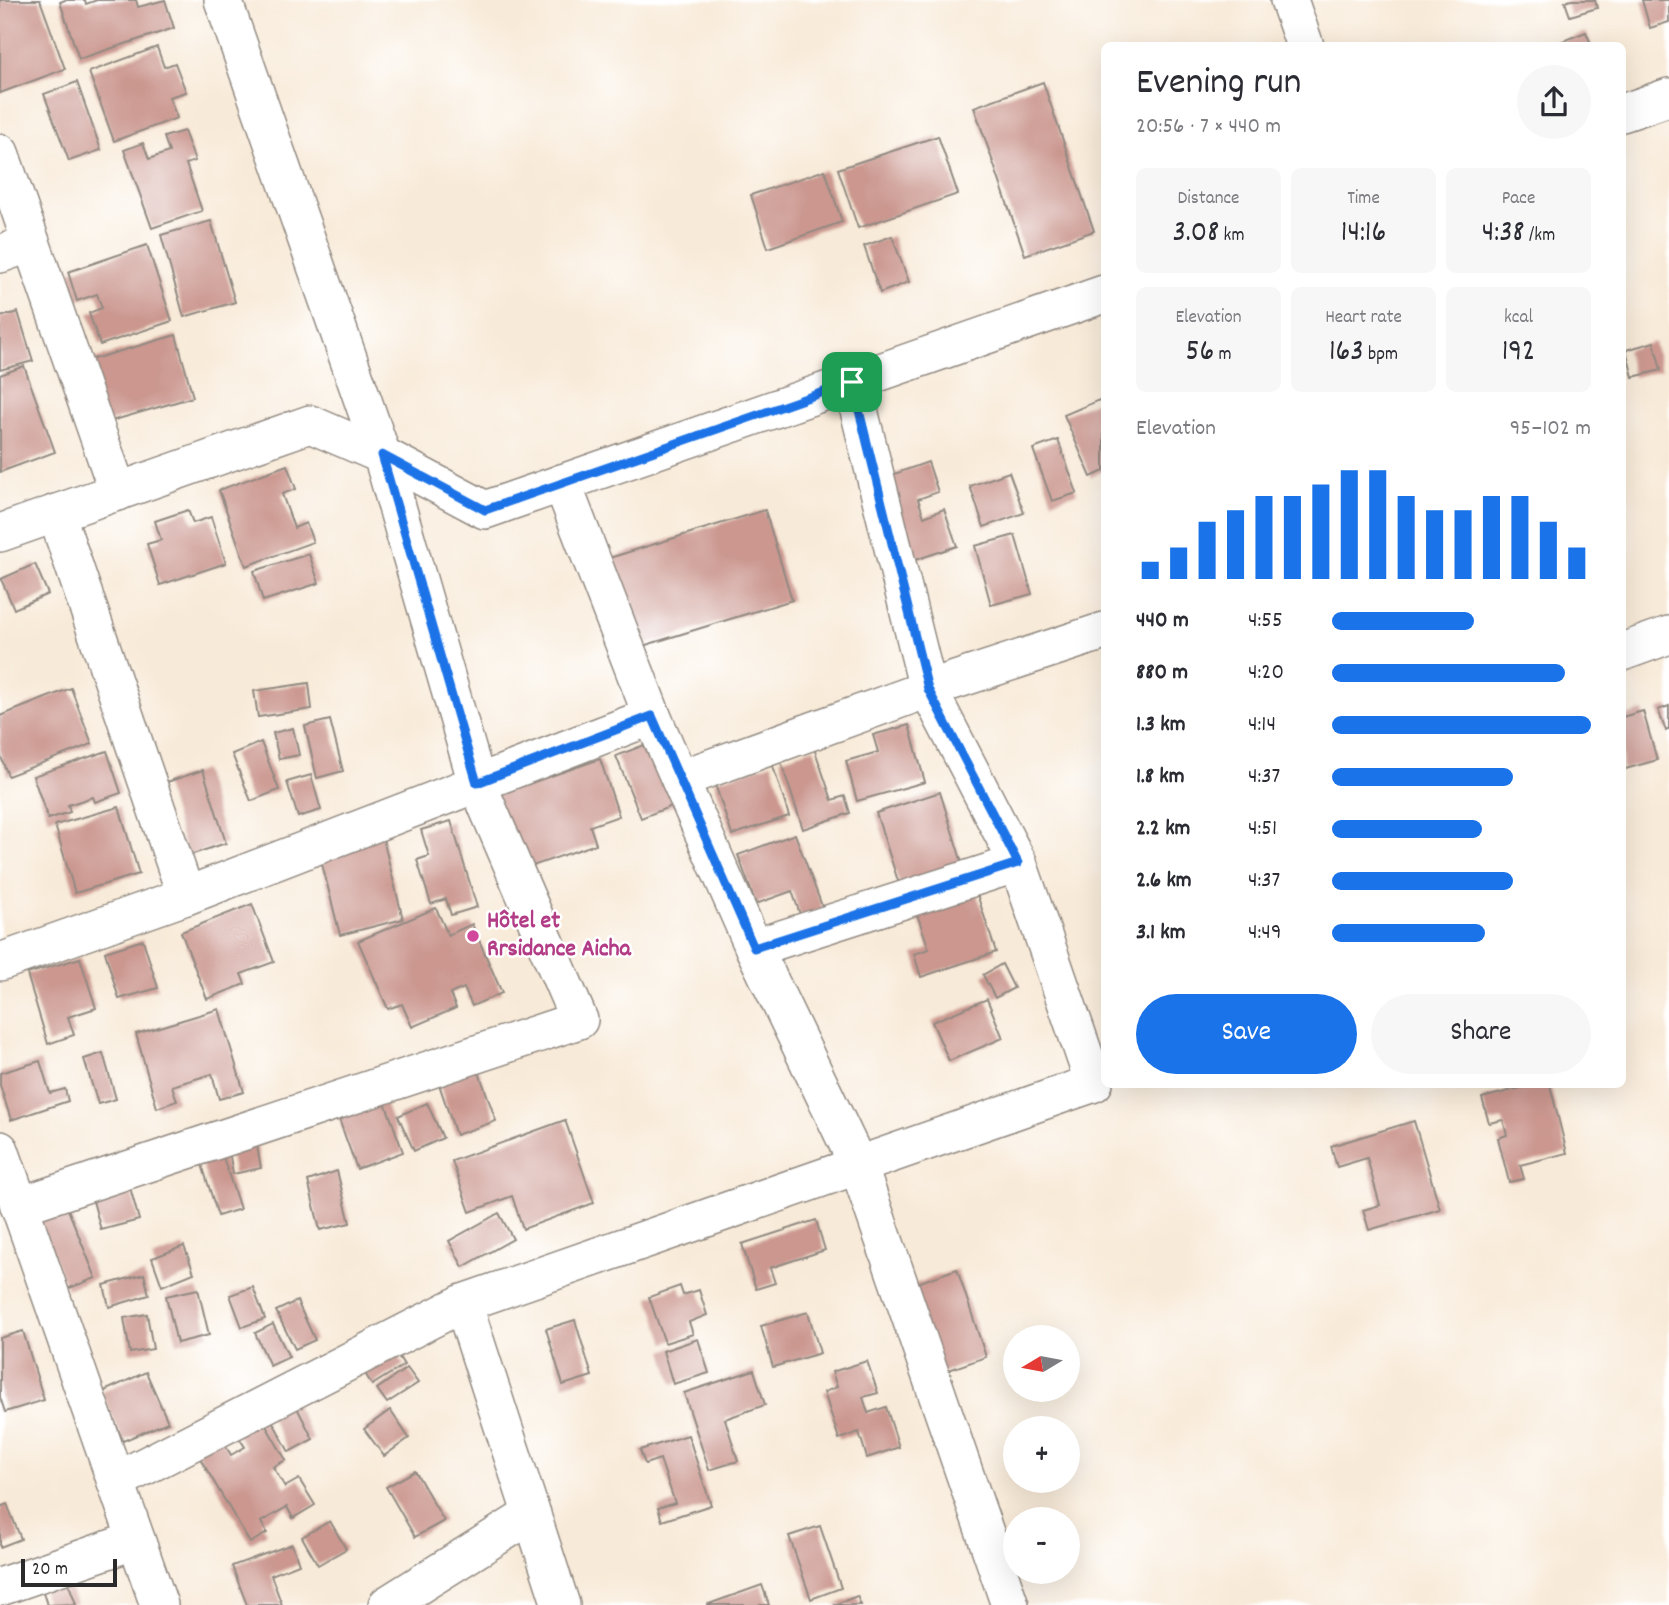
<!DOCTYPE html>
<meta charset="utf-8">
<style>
body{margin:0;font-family:Dekko,sans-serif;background:#f7f7f7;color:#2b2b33;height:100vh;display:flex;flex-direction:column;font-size:26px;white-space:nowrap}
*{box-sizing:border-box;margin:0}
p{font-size:23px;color:#7c7c81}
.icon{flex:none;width:38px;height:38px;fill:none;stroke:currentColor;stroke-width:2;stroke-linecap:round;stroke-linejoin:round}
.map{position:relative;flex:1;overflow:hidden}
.details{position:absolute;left:1101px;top:42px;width:525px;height:1046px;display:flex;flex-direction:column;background:#fff;border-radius:10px;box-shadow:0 7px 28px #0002}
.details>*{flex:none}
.needle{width:46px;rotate:260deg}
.buttons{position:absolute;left:1003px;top:1325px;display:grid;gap:14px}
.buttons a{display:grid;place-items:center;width:77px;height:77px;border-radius:50%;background:#fff;box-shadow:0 7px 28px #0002;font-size:35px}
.scale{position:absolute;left:21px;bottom:18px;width:96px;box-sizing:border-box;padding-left:7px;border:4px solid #2b2b2b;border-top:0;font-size:19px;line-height:24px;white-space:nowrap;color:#2b2b2b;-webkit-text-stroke:5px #fff;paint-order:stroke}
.pin{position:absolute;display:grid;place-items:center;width:60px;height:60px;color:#fff;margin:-30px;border-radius:14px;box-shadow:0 4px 10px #0006}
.round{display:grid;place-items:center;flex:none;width:74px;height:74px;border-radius:37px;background:#f7f7f7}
.headline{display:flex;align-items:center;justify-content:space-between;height:119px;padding:0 35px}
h1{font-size:38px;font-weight:600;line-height:52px}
.metrics{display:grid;grid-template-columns:repeat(3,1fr);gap:10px;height:119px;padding:7px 35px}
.metrics div{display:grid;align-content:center;border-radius:10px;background:#f7f7f7;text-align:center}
.metrics b{font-size:30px;font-weight:600}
.metrics small{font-size:19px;font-weight:400}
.metrics p{font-size:19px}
.chart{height:196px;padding:14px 35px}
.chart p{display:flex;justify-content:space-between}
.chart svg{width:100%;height:126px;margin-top:7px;stroke:#1a73e8;stroke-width:6}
.button{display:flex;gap:14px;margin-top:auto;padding:14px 35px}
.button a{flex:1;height:80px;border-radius:42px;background:#1a73e8;color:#fff;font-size:28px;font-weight:600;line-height:80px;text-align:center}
.button a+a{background:#f7f7f7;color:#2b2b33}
ul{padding:0 35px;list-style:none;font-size:23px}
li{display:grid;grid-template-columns:112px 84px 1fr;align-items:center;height:52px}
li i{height:18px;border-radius:9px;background:#1a73e8}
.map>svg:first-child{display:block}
.building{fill:#cb978f}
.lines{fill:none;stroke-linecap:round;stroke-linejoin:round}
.minor-casing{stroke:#928a82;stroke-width:40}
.minor{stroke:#fff;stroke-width:37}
.route-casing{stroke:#fff;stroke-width:14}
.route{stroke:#1a73e8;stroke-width:9}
.hotel-dot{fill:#d1479c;stroke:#fff;stroke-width:2.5}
.labels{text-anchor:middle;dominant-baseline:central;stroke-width:5;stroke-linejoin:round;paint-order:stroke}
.hotel-label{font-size:24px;font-weight:bold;fill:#b23c85;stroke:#fff;text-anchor:start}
</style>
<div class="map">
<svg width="1669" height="1605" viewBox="0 0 1669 1605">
<rect width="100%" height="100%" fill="#fff"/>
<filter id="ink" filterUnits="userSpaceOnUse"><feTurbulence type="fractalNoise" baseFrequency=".0143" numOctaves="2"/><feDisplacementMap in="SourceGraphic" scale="14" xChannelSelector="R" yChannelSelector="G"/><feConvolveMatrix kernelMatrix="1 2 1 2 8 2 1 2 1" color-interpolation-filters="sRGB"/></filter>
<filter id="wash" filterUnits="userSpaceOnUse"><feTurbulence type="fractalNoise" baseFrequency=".00686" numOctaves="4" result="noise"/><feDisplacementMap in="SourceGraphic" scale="28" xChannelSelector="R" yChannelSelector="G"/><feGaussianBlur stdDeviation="1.57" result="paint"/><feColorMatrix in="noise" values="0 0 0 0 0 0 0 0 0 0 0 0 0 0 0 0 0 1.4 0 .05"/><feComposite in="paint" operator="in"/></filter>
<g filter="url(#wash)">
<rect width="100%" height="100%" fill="#f8ead8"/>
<g id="blocks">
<g class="building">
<path d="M0 0H40L65 69 0 93Z"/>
<path d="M65 0H85L86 4 97 0H136L138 7 165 0 174 28 79 59 60 2Z"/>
<path d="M1571 0H1595L1597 8 1570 16 1565 2Z"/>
<path d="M1642 0H1669V22L1650 28Z"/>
<path d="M1586 32 1592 46H1558L1557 43Z"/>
<path d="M157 47 164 67 175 63 186 92 169 97 177 118 114 141 89 72Z"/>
<path d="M77 82 101 150 69 161 44 94Z"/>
<path d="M1043 82 1094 231 1025 255 974 107Z"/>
<path d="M184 131 195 161 186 164 202 211 152 228 124 150 143 143 149 159 169 152 164 137Z"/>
<path d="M938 136 958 194 858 228 838 169Z"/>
<path d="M825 170 842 222 768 248 751 195Z"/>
<path d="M211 221 235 302 184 317 161 235Z"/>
<path d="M892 236 909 282 880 293 864 246Z"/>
<path d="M147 245 172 321 100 345 89 313 102 308 97 294 77 301 68 272Z"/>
<path d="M18 312 33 361 0 370V317Z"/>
<path d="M176 335 193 397 101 424 83 362Z"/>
<path d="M1654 342 1661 370 1633 377 1626 350Z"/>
<path d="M24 366 55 452 0 472V375Z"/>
<path d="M1104 398V471L1091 477 1064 415Z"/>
<path d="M1058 440 1077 493 1052 501 1033 449Z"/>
<path d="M928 462 938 492 918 499 924 517 944 509 957 546 909 562 880 479Z"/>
<path d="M287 465 296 489 282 494 294 528 306 523 313 542 246 566 219 490Z"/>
<path d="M1009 472 1024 513 984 527 970 486Z"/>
<path d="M188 510 193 523 211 517 226 563 160 585 147 544 161 540 155 521Z"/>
<path d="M765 510 792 600 633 649 606 559Z"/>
<path d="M1015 535 1032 594 991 605 975 546Z"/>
<path d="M309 554 319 583 263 601 254 571Z"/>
<path d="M35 564 48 594 14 609 1 579Z"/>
<path d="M309 683 312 709 258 717 254 691Z"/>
<path d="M71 688 92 744 8 776 0 754V716Z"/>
<path d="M1669 706V729L1666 731 1658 710Z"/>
<path d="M1643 711 1657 760 1622 770V717Z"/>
<path d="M330 720 343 771 317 778 305 726Z"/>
<path d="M909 725 925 782 857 801 846 761 878 752 873 735Z"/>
<path d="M293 728 299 755 279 759 273 733Z"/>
<path d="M261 742 279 790 251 801 232 754Z"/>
<path d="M652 742 677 804 641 818 616 756Z"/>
<path d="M814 748 832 800 845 796 850 813 803 829 780 759Z"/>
<path d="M107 751 121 793 95 802 93 797 68 805 70 812 48 819 33 776Z"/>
<path d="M600 759 619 816 590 826 596 844 521 870 496 795Z"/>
<path d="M772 763 789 816 732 835 714 781Z"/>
<path d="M203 770 226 843 187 856 164 783Z"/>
<path d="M311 775 321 810 298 817 287 782Z"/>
<path d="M940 792 962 863 899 884 876 813Z"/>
<path d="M119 807 139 874 75 893 55 825Z"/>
<path d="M451 821 477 907 451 915 446 899 431 904 417 860 429 856 421 830Z"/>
<path d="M795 834 823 909 801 917 792 891 756 904 738 855Z"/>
<path d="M382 835 403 919 340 935 319 852Z"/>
<path d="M975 888 996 952 921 977 914 954 929 949 915 908Z"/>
<path d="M252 904 274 962 241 974 245 984 207 999 181 932Z"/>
<path d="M436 908 448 935 472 924 502 993 472 1006 464 988 450 994 456 1008 412 1027 402 1004 388 1009 358 941Z"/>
<path d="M143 940 158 988 119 999 105 952Z"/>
<path d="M80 958 96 1008 68 1017 74 1035 48 1044 27 974Z"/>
<path d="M1002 964 1014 988 995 998 983 975Z"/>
<path d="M987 999 1003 1038 949 1061 932 1022Z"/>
<path d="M219 1009 244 1092 219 1099 212 1074 172 1086 177 1101 157 1108 136 1034Z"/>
<path d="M103 1053 116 1099 98 1104 84 1059Z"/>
<path d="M474 1058 496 1121 456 1135 435 1072Z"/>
<path d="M40 1061 50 1093 65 1089 68 1101 11 1120 0 1085V1073Z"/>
<path d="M1532 1085H1550L1567 1153 1520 1165 1524 1179 1509 1182 1498 1138 1507 1135 1503 1120 1489 1123 1482 1098Z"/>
<path d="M382 1094 403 1152 357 1169 336 1111Z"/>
<path d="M427 1103 443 1138 414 1151 398 1116Z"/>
<path d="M565 1120 594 1203 523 1229 512 1196 470 1212 452 1161Z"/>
<path d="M1414 1121 1440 1209 1369 1230 1363 1210 1380 1205 1367 1158 1337 1167 1331 1146Z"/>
<path d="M257 1146 261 1168 233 1174 229 1151Z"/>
<path d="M221 1151 240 1209 218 1216 200 1158Z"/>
<path d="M337 1171 350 1223 320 1230 308 1181Z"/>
<path d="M128 1180 139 1220 101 1230 90 1190Z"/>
<path d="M65 1202 96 1278 67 1289 36 1214Z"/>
<path d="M499 1213 513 1239 463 1267 449 1241Z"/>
<path d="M816 1220 825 1250 770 1268 775 1283 756 1289 742 1244Z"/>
<path d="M184 1246 194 1273 162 1286 152 1258Z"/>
<path d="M957 1269 986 1357 929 1377 900 1289Z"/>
<path d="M144 1274 149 1295 109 1307 104 1285Z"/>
<path d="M680 1286 683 1295 699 1290 707 1315 689 1322 693 1334 665 1343 649 1297Z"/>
<path d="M253 1287 265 1319 242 1327 230 1295Z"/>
<path d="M198 1289 209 1335 177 1343 166 1296Z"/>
<path d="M297 1301 315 1340 295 1349 276 1311Z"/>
<path d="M808 1312 820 1353 773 1367 761 1326Z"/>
<path d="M147 1314 153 1349 130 1353 124 1318Z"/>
<path d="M575 1320 592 1376 563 1385 546 1329Z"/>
<path d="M273 1324 289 1357 270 1366 255 1333Z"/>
<path d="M23 1331 44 1400 5 1412 0 1397V1338Z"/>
<path d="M698 1339 709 1373 673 1384 663 1351Z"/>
<path d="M394 1349 404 1365 372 1385 362 1368Z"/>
<path d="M867 1361 878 1393 863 1397 868 1413 886 1407 899 1447 867 1458 859 1432 839 1439 824 1392 837 1387 832 1372Z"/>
<path d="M407 1368 418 1383 387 1403 377 1389Z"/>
<path d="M754 1370 765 1405 725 1419 738 1461 709 1470 684 1393Z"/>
<path d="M146 1372 168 1422 123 1441 102 1392Z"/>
<path d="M292 1398 313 1439 289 1452 267 1411Z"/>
<path d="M255 1407 286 1460 273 1467 285 1487 299 1479 315 1505 293 1518 287 1507 261 1522 267 1533 250 1543 194 1448 218 1433 231 1455 245 1447 229 1422Z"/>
<path d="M390 1410 409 1438 384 1456 364 1429Z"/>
<path d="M688 1435 711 1505 662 1521 658 1508 675 1503 660 1459 645 1464 640 1450Z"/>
<path d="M415 1471 444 1521 415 1537 386 1487Z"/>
<path d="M7 1504 21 1539 0 1547V1507Z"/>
<path d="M330 1521 346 1549 318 1565 302 1537Z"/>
<path d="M820 1526 841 1588 811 1599 789 1536Z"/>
<path d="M292 1544 299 1564 271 1575 282 1605H247L232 1566Z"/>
<path d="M65 1574 76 1604 47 1605 40 1583Z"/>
<path d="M762 1585 769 1605H706Z"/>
<path d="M857 1596 861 1605H834Z"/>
</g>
</g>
</g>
<g filter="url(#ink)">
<use href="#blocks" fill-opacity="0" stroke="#928a82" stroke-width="2"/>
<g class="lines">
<defs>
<g id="minor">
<path d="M1289 0 1305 46"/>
<path d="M1622 113 1669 97"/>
<path d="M0 153 118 492"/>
<path d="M0 254 31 243"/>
<path d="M562 483 652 716 754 948 858 1165 1010 1605"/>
<path d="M56 513 186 896"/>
<path d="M0 533 310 424 382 455 485 510 1104 294"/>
<path d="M1622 652 1669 635"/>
<path d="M680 779 928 689 1104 631"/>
<path d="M754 948 1018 863"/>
<path d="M0 962 186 896 652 716"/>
<path d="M0 1150 159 1605"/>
<path d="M19 1206 579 1020 477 783 382 455 223 0"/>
<path d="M463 1303 561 1605"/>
<path d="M116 1481 463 1303 1094 1083 1018 863 928 689 852 382"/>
<path d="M0 1587 136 1540"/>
<path d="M387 1605 532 1514"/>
</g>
</defs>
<use href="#minor" class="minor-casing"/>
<use href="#minor" class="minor"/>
</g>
</g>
<g class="lines" filter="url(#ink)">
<defs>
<path id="route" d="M852 382 928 689 1018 863 754 948 652 716 477 783 382 455 485 510Z"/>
</defs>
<use href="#route" class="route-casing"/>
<use href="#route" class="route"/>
</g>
<circle class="hotel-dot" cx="473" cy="936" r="7"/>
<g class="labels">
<g class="hotel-label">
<text x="487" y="922">Hôtel et<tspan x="487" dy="28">Rrsidance Aicha</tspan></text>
</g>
</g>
</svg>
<div class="buttons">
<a><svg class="needle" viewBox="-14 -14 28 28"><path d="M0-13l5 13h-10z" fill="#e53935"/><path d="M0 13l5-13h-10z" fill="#7c7c81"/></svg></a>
<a>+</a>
<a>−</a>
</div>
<div class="scale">20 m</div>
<div class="pin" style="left:852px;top:382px;background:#1e9e55"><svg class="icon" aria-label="arrive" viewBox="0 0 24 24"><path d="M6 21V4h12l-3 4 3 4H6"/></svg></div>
<section class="details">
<div class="headline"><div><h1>Evening run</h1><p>20:56 · 7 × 440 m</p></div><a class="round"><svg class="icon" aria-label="share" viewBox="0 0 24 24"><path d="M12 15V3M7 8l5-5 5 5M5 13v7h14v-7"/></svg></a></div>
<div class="metrics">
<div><p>Distance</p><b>3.08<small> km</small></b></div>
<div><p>Time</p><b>14:16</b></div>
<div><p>Pace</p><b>4:38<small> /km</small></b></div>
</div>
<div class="metrics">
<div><p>Elevation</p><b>56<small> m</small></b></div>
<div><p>Heart rate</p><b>163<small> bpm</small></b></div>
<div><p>kcal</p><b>192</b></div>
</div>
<div class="chart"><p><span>Elevation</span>95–102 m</p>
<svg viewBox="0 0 160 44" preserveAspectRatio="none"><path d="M5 44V38M15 44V33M25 44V24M35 44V20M45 44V15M55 44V15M65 44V11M75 44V6M85 44V6M95 44V15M105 44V20M115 44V20M125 44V15M135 44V15M145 44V24M155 44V33"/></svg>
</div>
<ul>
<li><b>440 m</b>4:55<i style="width:55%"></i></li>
<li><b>880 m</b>4:20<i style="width:90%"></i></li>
<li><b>1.3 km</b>4:14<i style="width:100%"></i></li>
<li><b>1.8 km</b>4:37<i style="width:70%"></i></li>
<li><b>2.2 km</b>4:51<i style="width:58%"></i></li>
<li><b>2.6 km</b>4:37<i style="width:70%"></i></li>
<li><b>3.1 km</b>4:49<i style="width:59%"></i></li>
</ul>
<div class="button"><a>Save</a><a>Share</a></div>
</section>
</div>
